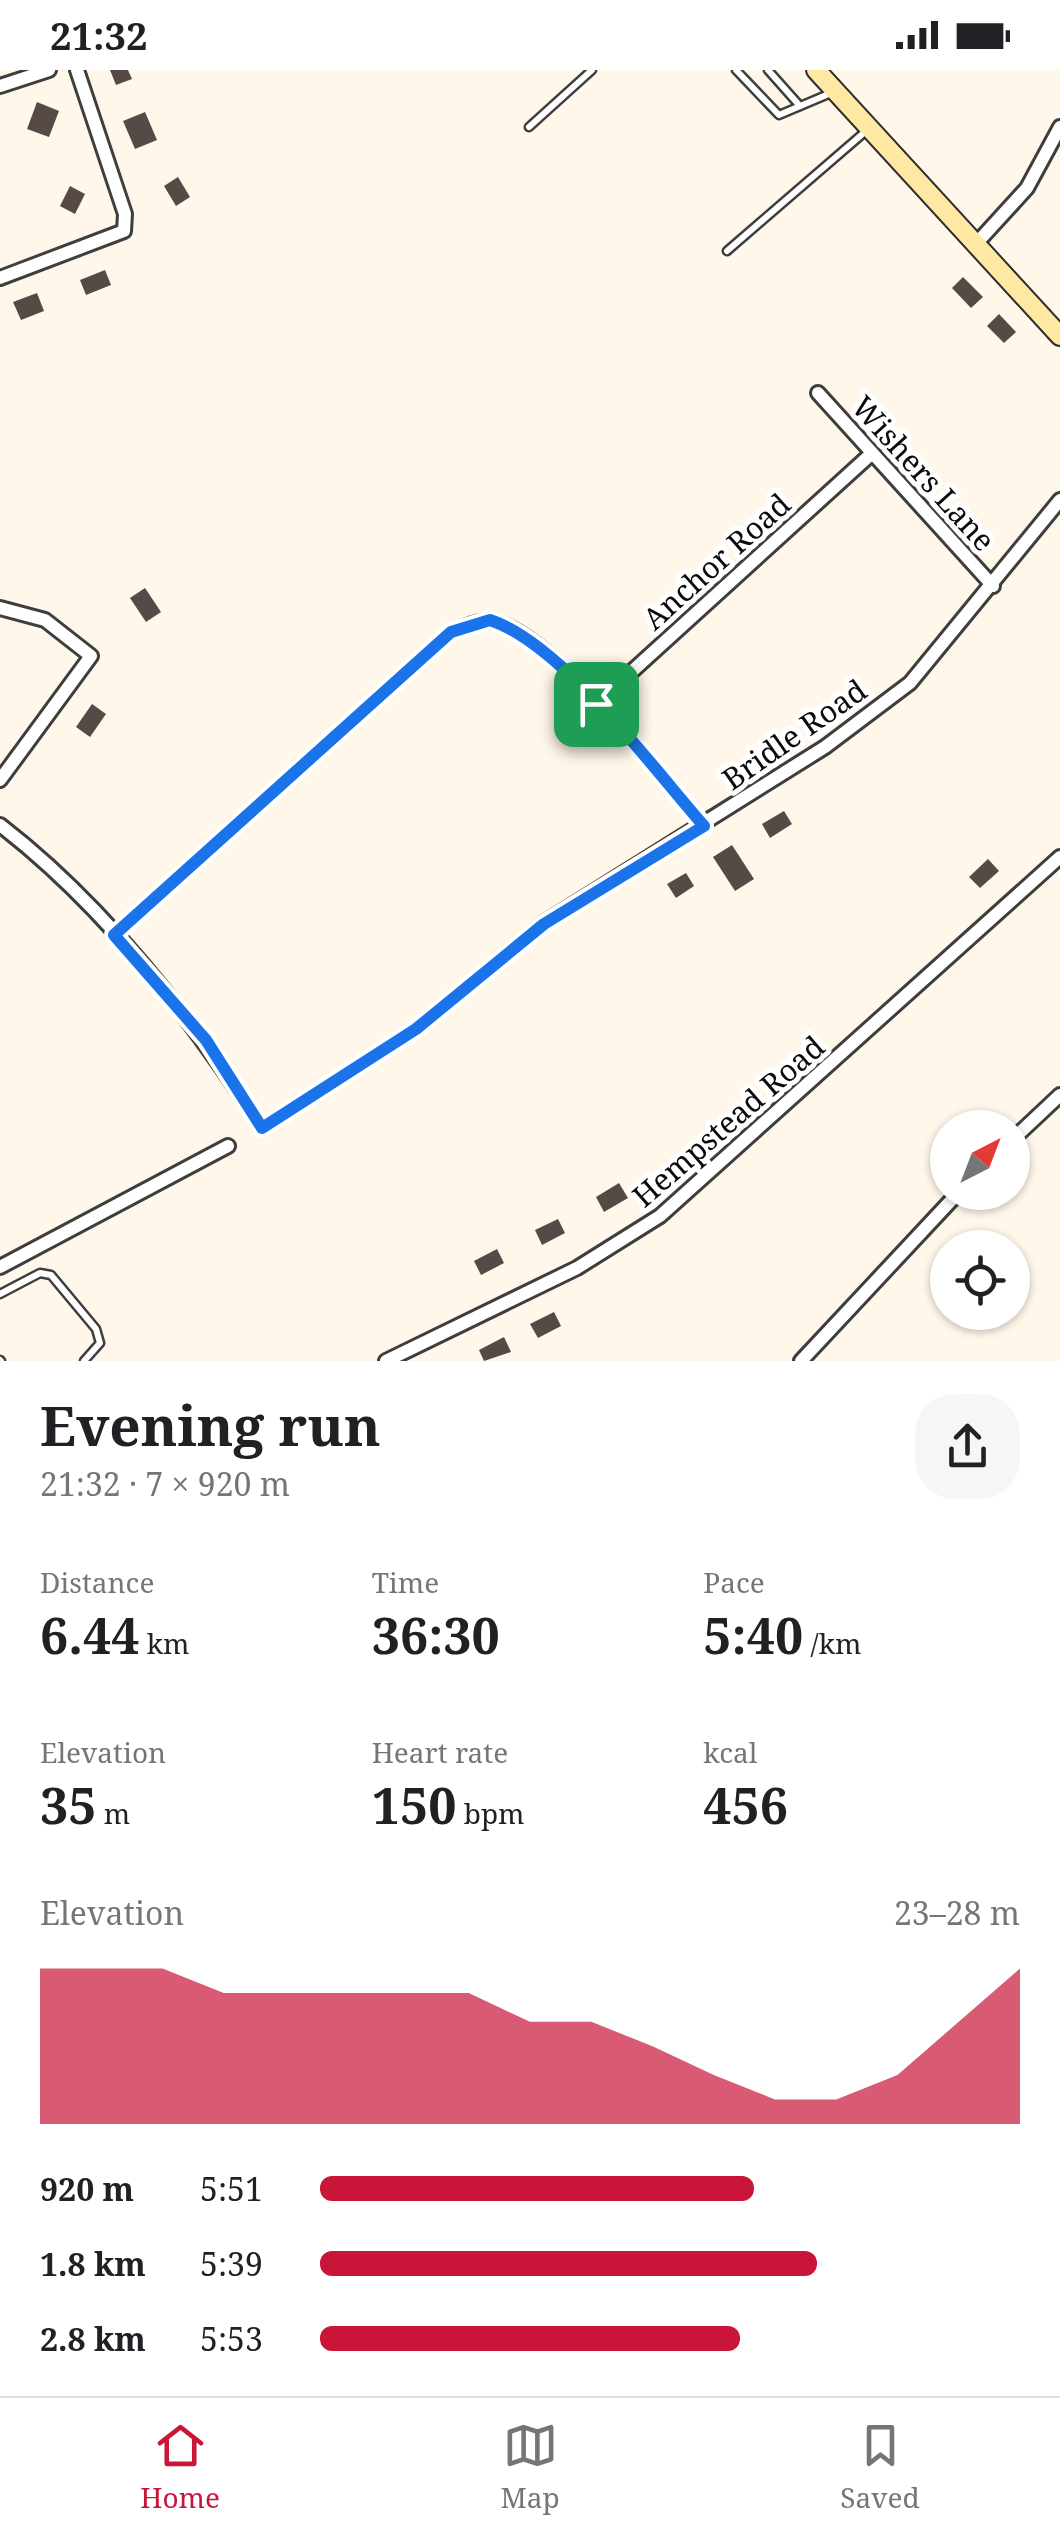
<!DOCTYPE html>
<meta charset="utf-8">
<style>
body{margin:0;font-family:"Noto Serif",serif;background:#f6f6f6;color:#202124;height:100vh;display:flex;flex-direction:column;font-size:38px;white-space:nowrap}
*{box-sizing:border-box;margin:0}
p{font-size:32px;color:#757577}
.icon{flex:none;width:55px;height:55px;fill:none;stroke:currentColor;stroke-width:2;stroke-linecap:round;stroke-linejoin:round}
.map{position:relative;height:1291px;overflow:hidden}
.details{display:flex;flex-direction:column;background:#fff;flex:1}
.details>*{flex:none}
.needle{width:65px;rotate:42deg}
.buttons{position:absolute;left:930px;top:1040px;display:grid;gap:20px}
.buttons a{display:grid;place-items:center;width:100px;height:100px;border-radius:50%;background:#fff;box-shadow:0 2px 8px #0004;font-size:50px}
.pin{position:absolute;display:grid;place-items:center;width:85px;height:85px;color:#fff;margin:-42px;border-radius:20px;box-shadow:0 5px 15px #0006}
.round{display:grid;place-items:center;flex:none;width:105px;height:105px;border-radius:40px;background:#f6f6f6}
.summary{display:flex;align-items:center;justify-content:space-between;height:170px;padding:0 40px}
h1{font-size:55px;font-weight:700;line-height:75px}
.figures{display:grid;grid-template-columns:repeat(3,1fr);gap:15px;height:170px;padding:10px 40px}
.figures div{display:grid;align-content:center}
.figures b{font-size:50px;font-weight:700}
.figures small{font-size:28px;font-weight:400}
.figures p{font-size:28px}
.chart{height:280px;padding:20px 40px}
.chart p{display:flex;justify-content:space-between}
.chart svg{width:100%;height:180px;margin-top:10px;fill:#c81538;opacity:.7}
ul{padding:0 40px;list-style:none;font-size:32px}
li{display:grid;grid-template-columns:160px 120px 1fr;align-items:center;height:75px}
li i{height:25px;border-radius:12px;background:#c81538}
.status{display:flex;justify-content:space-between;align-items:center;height:70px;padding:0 50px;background:#fff;direction:ltr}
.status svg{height:28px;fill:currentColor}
.tabs{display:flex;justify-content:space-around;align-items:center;height:140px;border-top:2px solid #e0e0e0;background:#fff;font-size:28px;color:#757577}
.tabs a{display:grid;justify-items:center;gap:5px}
.tabs .on{color:#c81538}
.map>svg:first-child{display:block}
.building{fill:#554a46}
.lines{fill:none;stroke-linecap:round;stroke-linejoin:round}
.lane-casing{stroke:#3e3e3e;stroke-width:11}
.street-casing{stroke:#3e3e3e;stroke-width:18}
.secondary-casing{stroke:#2d2d2d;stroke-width:22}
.lane{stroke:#fff;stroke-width:6}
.street{stroke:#fff;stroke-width:12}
.secondary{stroke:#ffe8a4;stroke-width:18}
.route-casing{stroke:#fff;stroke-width:20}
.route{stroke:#1a73e8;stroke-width:12}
.labels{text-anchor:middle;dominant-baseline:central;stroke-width:10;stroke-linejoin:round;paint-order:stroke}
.street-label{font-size:30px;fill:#0b0b0b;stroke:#fff}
</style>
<div class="status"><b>21:32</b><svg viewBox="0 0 49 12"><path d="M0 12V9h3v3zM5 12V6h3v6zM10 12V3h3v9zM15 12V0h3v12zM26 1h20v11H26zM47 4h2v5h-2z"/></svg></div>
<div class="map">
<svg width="1060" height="1291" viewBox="0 0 1060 1291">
<rect width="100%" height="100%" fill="#fff7e9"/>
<g class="building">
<path d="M110 0H128L132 9 116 15Z"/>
<path d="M37 32 59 41 49 67 27 59Z"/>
<path d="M145 42 157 70 135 79 123 51Z"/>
<path d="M178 107 190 127 176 136 164 116Z"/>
<path d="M70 116 85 124 75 144 60 136Z"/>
<path d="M105 200 111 215 86 225 80 210Z"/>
<path d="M963 207 983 227 971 238 952 218Z"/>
<path d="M37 223 44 241 21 250 13 232Z"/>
<path d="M999 244 1016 262 1004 273 987 256Z"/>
<path d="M145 518 161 542 146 552 130 528Z"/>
<path d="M92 634 106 644 90 667 76 657Z"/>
<path d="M784 741 792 754 770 768 762 754Z"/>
<path d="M732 775 754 809 735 821 713 787Z"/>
<path d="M988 789 999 801 980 818 969 807Z"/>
<path d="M686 803 694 816 676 828 667 814Z"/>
<path d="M619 1113 628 1128 604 1142 596 1127Z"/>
<path d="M558 1149 565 1163 542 1175 535 1160Z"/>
<path d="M497 1179 504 1193 481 1205 474 1191Z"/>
<path d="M554 1242 561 1256 538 1268 530 1254Z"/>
<path d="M504 1267 511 1282 484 1291 479 1280Z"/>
</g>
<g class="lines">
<defs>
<g id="lane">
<path d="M736 0 779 45 831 23"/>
<path d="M768 0 800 36"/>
<path d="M529 57 592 0"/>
<path d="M727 181 866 61"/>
<path d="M0 1224 40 1203 51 1205 96 1259 100 1273 84 1291"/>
<path d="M0 1290 1 1291"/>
</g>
<g id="street">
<path d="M0 16 49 0"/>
<path d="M975 175 1027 118 1060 57"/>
<path d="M0 208 124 161 125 144 77 0"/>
<path d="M818 323 993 516"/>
<path d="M0 538 45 550 91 586 0 710"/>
<path d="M596 634 870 385"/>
<path d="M0 755C105 836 191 947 262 1058L416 959 544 853 825 677 910 613 1060 430"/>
<path d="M114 865 451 562C464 558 482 548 495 552 553 565 662 708 704 756"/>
<path d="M1012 1070 1060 1025"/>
<path d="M0 1197 228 1076"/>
<path d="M386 1291 577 1198 660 1146 1060 787"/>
<path d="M801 1291 959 1122"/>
</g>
<path id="secondary" d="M816 0 1060 266"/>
</defs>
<use href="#lane" class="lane-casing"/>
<use href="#street" class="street-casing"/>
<use href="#secondary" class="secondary-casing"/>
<use href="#lane" class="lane"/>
<use href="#street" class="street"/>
<use href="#secondary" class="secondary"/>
</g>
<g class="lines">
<defs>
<path id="route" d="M490 550C562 574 652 697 704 756L544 854 416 959 262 1058 206 970 114 865 451 562Z"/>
</defs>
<use href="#route" class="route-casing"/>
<use href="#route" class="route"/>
</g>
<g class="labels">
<g class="street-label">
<text transform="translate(924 403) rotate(48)">Wishers Lane</text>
<text transform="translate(716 491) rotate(-42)">Anchor Road</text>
<text transform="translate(794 664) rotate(-35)">Bridle Road</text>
<text transform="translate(728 1051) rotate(-41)">Hempstead Road</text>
</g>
</g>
</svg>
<div class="buttons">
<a><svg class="needle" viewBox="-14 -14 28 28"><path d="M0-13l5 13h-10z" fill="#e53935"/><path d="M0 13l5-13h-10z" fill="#757577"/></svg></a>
<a><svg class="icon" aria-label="locate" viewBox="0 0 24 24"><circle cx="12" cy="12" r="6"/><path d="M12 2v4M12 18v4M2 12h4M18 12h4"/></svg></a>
</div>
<div class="pin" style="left:596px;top:634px;background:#1e9e55"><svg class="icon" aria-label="arrive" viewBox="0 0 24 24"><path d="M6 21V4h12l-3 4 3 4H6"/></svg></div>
</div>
<section class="details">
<div class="summary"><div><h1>Evening run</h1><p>21:32 · 7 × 920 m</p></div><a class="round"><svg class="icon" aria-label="share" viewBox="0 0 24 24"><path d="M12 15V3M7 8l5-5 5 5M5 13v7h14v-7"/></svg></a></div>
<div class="figures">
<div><p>Distance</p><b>6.44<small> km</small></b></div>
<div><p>Time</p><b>36:30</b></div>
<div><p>Pace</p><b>5:40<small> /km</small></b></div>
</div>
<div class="figures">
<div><p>Elevation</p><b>35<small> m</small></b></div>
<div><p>Heart rate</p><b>150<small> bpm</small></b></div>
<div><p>kcal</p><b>456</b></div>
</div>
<div class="chart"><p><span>Elevation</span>23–28 m</p>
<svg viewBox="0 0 160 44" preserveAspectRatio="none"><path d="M0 44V6L10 6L20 6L30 12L40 12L50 12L60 12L70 12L80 19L90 19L100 25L110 32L120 38L130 38L140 32L150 19L160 6V44z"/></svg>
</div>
<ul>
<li><b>920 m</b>5:51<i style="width:62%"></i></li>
<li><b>1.8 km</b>5:39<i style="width:71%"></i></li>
<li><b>2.8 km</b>5:53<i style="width:60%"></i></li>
</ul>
</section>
<nav class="tabs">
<a class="on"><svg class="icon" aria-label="home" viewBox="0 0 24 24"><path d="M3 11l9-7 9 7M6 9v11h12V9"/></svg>Home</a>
<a><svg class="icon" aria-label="map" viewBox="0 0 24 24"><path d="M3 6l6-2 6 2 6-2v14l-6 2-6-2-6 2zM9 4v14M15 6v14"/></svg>Map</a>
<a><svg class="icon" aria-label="saved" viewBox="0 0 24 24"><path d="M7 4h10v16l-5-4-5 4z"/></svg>Saved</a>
</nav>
